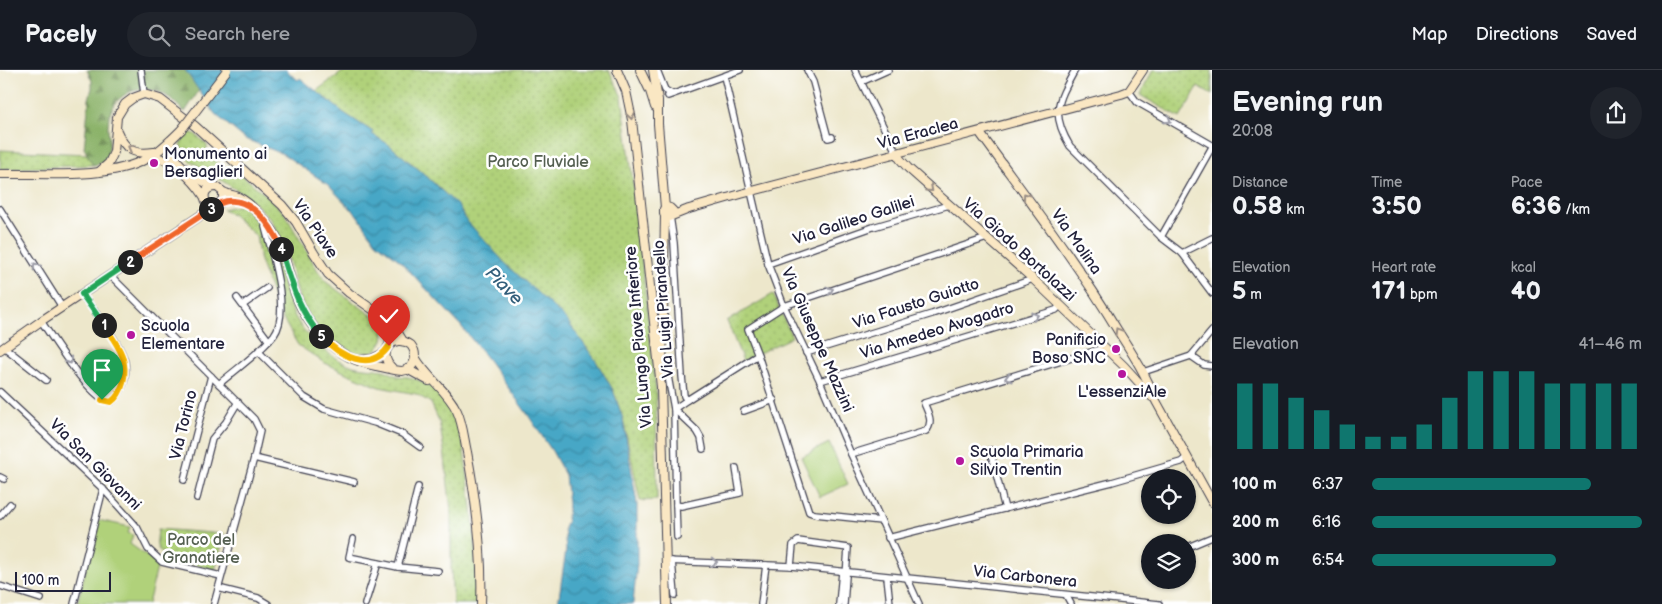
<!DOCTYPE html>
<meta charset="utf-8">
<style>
body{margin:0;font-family:"Balsamiq Sans",sans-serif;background:#20242c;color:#f1f3f6;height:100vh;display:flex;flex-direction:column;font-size:19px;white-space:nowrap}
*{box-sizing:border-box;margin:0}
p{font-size:16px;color:#9ea1a6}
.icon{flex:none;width:28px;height:28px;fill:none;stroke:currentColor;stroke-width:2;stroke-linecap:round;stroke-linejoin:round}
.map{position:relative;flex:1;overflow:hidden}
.details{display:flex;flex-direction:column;background:#171b24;width:450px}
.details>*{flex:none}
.fabs{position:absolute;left:1141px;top:399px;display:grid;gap:10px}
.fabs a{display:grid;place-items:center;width:55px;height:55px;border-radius:50%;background:#171b24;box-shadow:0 1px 4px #0004;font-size:25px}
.scale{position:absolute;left:15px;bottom:12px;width:96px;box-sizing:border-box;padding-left:5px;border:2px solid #22223b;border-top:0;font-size:14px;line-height:18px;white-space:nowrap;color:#22223b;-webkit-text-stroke:4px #fff;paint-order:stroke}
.pin{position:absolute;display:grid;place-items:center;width:42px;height:42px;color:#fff;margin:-51px -21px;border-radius:50% 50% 50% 0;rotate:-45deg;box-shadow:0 0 5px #0007}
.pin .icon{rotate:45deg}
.km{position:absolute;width:25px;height:25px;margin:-12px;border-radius:50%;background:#222;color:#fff;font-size:14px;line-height:25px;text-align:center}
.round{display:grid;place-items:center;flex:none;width:52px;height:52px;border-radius:26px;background:#20242c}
.overview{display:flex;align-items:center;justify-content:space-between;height:85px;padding:0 20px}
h1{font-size:28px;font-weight:700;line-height:38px}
.stats{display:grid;grid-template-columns:repeat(3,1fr);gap:8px;height:85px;padding:5px 20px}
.stats div{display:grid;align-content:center}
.stats b{font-size:25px;font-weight:700}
.stats small{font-size:14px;font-weight:400}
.stats p{font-size:14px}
.chart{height:140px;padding:10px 20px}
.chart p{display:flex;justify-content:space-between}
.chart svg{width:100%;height:90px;margin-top:5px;stroke:#0f766e;stroke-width:6}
ul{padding:0 20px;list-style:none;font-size:16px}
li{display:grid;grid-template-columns:80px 60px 1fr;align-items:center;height:38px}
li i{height:12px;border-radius:6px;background:#0f766e}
header{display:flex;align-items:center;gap:30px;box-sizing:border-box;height:70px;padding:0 25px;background:#171b24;border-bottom:1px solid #363941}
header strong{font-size:24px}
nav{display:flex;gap:28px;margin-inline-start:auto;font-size:18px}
.search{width:350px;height:45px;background:#20242c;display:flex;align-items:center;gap:12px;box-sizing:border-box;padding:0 18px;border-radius:28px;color:#9ea1a6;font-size:19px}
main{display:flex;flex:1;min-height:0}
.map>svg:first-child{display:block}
.green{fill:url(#green-dots);stroke:#697a5a}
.forest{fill:url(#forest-firs);stroke:#576a52}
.pitch{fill:#b0d17a;stroke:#697a5a}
.water{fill:url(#water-waves);stroke:#346480}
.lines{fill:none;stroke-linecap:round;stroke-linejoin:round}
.street-casing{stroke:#404051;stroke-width:8}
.secondary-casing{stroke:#404051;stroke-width:10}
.street{stroke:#fff;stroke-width:5.5}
.secondary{stroke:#fae7c3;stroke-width:8}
.secondary-bridge-casing{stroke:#404051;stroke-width:10;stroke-linecap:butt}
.secondary-bridge{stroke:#fae7c3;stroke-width:8}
.oneway{stroke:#998e86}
.oneway2{stroke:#9c9ca7}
.split-1-casing{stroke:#fff;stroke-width:10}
.split-2-casing{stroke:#fff;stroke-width:10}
.split-3-casing{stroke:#fff;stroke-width:10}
.split-4-casing{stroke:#fff;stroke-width:10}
.split-5-casing{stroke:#fff;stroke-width:10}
.split-6-casing{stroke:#fff;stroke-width:10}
.split-1{stroke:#f5b400;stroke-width:6}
.split-2{stroke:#22a559;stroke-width:6}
.split-3{stroke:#f0652b;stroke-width:6}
.split-4{stroke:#f0652b;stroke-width:6}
.split-5{stroke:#22a559;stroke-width:6}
.split-6{stroke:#f5b400;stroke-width:6}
.poi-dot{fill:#b5179e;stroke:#fff;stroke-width:2}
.labels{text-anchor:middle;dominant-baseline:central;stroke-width:5;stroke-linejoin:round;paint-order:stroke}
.street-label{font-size:16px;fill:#22223b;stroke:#fff}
.poi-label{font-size:16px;fill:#22223b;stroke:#fff;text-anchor:start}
.park-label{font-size:16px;fill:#545f51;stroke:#fff}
.water-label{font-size:18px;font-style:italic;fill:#325e7a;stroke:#fff}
</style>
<header>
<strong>Pacely</strong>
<div class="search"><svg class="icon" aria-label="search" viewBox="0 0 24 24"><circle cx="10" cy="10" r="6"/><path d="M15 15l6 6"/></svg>Search here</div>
<nav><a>Map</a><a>Directions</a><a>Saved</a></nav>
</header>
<main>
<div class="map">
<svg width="1212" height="534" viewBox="0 0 1212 534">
<defs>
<pattern id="green-dots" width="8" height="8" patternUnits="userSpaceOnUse" patternTransform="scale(1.25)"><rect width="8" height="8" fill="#b0d17a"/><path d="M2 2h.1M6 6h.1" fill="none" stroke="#97b36a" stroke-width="1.8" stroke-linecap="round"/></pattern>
<pattern id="forest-firs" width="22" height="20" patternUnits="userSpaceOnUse" patternTransform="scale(1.25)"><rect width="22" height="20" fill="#8cb36a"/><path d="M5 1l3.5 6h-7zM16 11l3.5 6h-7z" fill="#729158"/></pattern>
<pattern id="water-waves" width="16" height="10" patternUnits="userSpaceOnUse" patternTransform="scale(1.25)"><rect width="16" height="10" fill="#46a7c6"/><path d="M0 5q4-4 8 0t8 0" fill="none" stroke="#3a88a2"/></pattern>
</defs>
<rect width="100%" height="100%" fill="#fff"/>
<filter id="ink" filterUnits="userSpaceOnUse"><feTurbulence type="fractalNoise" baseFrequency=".02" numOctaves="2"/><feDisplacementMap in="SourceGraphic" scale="10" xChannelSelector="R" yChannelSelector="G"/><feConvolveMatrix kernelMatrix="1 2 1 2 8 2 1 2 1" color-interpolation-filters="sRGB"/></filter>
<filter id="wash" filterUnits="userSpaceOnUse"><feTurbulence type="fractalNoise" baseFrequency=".0096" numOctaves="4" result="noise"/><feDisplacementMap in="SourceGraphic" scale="20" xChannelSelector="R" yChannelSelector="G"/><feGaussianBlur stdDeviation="1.12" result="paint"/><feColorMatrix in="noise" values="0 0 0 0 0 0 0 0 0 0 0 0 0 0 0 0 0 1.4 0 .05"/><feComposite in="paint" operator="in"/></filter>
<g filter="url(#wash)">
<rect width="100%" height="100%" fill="#ede7cb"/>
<g class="green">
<path d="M345 0H609L622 27 635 128 656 321 657 430 640 431 623 349 613 320 596 291 566 249 505 193 466 150 458 136 423 103 388 74 372 64 373 62 344 43 316 21Z"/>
<path d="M1153 0H1212V25L1198 17 1180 48 1140 25Z"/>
<path d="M188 62 195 64 207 75V83L223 97 233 98 238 102 273 131 285 144 318 201 326 212 385 255 383 270 378 278 372 282 357 283 342 278 329 269 309 247 299 227 287 183 271 149 251 129 189 90 180 74Z"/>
<path d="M0 80 87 84 93 95 0 99Z"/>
<path d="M240 135C283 159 275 219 300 255 313 273 332 289 353 296 363 299 373 298 383 300 388 301 392 304 397 306 402 307 407 306 412 308 428 313 445 324 453 339 462 356 463 376 466 395 473 441 478 487 478 534H453L451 498V441L444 380 439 351 431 333 416 324 379 317 346 303 323 292 298 275 279 242 260 191 256 166 233 145 223 139Z"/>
<path d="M773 224 792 267 743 291 727 251Z"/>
<path d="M158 459 225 464 215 500C203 496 159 489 157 476 156 471 158 464 158 459Z"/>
</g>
<path class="forest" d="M87 0H190L200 19 185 42C178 37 173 29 165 25 143 12 114 22 109 48 105 67 115 71 104 93L93 95 84 78 89 29 92 18V11Z"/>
<g class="pitch">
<path d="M829 373 848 414 820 427 801 387Z"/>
<path d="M98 450 130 457 128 463 133 465 130 474 158 494 148 534H77Z"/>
</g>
<path class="water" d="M185 0H286L298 10 300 8 344 43 373 62 372 64 388 74 423 103 458 136 466 150 505 193 566 249 596 291 613 320 623 349 637 434V494L633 534H558L566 480 564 458 567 450 568 434 565 405 552 381 528 345 488 290 461 256 399 190 376 172 357 145 327 114 283 84 245 69 215 44Z"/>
</g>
<g filter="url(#ink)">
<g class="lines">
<defs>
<g id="street">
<path d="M141 0 144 24"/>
<path d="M657 0 665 20 672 24"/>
<path d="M807 0 813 12 828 68 832 67"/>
<path d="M855 0 897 84"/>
<path d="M1075 0C1058 31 1050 43 1070 76L1161 167 1182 183 1212 223"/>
<path d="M724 6 768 194 784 236 820 311 851 384 919 534"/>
<path d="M861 12 888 0"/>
<path d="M1129 21 1137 32 1212 75"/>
<path d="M668 26 740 0"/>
<path d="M0 139 62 237"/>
<path d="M670 146 674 173 682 306 684 326 687 330 758 285 748 259 784 236 987 168"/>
<path d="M1161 167 1212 77"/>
<path d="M1182 183 1212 168"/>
<path d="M768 194 873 157 949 135"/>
<path d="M110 205 254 349 260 361 254 388 214 534"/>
<path d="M237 228 269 271"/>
<path d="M243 235 267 218"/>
<path d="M41 251C53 268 91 331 111 332 122 324 127 307 125 293 122 275 93 240 82 224"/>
<path d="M4 277 46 310"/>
<path d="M258 281 304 327 324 339 375 353 402 364 420 377"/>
<path d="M806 283 932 244 1033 209"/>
<path d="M758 285 809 442 815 444 881 451"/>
<path d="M1191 286 1204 295 1212 296"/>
<path d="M663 294 668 306 674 339 697 361 701 368 703 379"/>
<path d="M1143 302 1191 286 1212 261"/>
<path d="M820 311 1056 240 1060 236"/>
<path d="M219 314C236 299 260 283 274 265 291 242 272 184 265 157"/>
<path d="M0 322 103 419 137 457 148 479 162 492 221 506"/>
<path d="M687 330 674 339 676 435 681 436 740 423 736 398"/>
<path d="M744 341 774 330"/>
<path d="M990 380 1005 439"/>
<path d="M851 384 926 361C934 352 928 343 924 333L1104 278"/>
<path d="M254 388 354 412"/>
<path d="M0 407 4 409"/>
<path d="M184 410 211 306"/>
<path d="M197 428 212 369 226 352 238 332"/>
<path d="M676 435 677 467"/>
<path d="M0 446 10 434"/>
<path d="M888 468 1112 412 1181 392 1186 388"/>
<path d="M353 469 349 487 398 497 438 501"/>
<path d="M1188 477 1212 467"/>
<path d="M665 491 791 496 1159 534"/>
<path d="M672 491 675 525"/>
<path d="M791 496 793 475 798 471 848 478 844 534"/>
<path d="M398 497 418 417"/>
<path d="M887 507 890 534"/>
<path d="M0 516 41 529"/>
<path d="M218 518 258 528 268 534"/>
<path d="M1066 525 1071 534"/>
<path d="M74 534 103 419"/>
<path d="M365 534 378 493"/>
<path d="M761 534 766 495"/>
<path d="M839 534 842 502"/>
</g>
<g id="secondary">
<path d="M617 0 626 21 632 50 661 317 667 534"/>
<path d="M640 0 650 21 655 37"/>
<path d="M653 0 658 30V54L665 138"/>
<path d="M117 61C125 80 133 85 154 82"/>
<path d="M980 63C1027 128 1076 191 1118 261 1132 283 1147 306 1156 331L1212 432"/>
<path d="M170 71C171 93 194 108 213 116"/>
<path d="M897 84 900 89 908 98 1033 209 1124 296 1152 327"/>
<path d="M149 88C167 82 195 112 204 126"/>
<path d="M99 102 109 93 114 82 117 47 125 34 133 28 144 24 160 29 195 56 282 135 296 152 314 183 328 204 349 223 392 253 403 271"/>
<path d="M0 104C43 103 107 110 146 89 159 82 171 70 182 59"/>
<path d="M223 122V129L218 135 211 136C200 129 204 116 217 117 220 119 222 122 226 123 230 125 236 125 240 128 250 132 271 156 276 166 285 182 288 203 294 220 306 257 336 289 376 296 383 297 395 301 402 301 416 299 418 284 411 275 393 262 376 283 392 298"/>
<path d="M672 144 673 141 670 138 666 137 664 139V144L669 147 689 139 741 124 1121 24 1129 21 1143 0"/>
<path d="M386 249 388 256 390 274"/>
<path d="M0 280 41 251 215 136"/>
<path d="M415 287C427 308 448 321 457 341 463 354 464 369 467 382 476 430 483 485 481 534"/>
<path d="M361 290 372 289 386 282"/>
<path d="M407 299 429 311"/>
<path d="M662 302 665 145"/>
</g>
</defs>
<use href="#street" class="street-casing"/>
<use href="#secondary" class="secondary-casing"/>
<use href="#street" class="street"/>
<use href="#secondary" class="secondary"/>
<defs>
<path id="secondary-bridge" d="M182 59 227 0"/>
</defs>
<use href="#secondary-bridge" class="secondary-bridge-casing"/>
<use href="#secondary-bridge" class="secondary-bridge"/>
</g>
<defs><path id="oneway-chevron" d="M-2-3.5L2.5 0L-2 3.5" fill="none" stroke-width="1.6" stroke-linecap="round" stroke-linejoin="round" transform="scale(1.25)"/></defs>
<g class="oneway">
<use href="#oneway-chevron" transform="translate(631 46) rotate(81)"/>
<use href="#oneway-chevron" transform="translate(131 78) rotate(-151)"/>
<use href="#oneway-chevron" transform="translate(930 119) rotate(42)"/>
<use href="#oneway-chevron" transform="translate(1026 126) rotate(-126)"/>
<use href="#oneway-chevron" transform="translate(1118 261) rotate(-121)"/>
</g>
<g class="oneway2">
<use href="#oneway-chevron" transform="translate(1168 50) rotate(30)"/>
<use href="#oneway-chevron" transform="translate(36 196) rotate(-122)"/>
<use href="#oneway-chevron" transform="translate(830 220) rotate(-18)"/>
<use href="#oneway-chevron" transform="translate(1035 246) rotate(-17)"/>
<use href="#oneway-chevron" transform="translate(69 291) rotate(55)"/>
<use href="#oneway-chevron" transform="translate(1008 308) rotate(163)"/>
<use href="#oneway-chevron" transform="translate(714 492) rotate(2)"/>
</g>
</g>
<g class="lines" filter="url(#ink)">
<defs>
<path id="split-1" d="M102 330 111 332C118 327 121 321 123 313 129 288 117 275 104 255"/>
<path id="split-2" d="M104 255 82 224 130 192"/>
<path id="split-3" d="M130 192 211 139"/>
<path id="split-4" d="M211 139C241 114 272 152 281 179"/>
<path id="split-5" d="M281 179C291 210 298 241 321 266"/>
<path id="split-6" d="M321 266C338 285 371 304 389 276"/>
</defs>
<use href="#split-1" class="split-1-casing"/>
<use href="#split-2" class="split-2-casing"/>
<use href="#split-3" class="split-3-casing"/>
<use href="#split-4" class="split-4-casing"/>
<use href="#split-5" class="split-5-casing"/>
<use href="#split-6" class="split-6-casing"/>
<use href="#split-1" class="split-1"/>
<use href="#split-2" class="split-2"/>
<use href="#split-3" class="split-3"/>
<use href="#split-4" class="split-4"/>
<use href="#split-5" class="split-5"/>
<use href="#split-6" class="split-6"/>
</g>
<g class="poi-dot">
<circle cx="154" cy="93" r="5"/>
<circle cx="131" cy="265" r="5"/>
<circle cx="1116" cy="279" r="5"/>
<circle cx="1122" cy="304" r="5"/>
<circle cx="960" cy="391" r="5"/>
</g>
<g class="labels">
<g class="street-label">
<text transform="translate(918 64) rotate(-15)">Via Eraclea</text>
<text transform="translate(854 151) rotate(-18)">Via Galileo Galilei</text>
<text transform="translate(315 159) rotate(56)">Via Piave</text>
<text transform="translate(1076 172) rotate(55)">Via Molina</text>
<text transform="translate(1019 180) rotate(42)">Via Giodo Bortolazzi</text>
<text transform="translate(916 234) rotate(-18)">Via Fausto Guiotto</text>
<text transform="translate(664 239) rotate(-94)">Via Luigi Pirandello</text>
<text transform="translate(937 261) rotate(-17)">Via Amedeo Avogadro</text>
<text transform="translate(639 267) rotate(-95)">Via Lungo Piave Inferiore</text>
<text transform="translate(817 270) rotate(66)">Via Giuseppe Mazzini</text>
<text transform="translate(184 355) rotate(-76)">Via Torino</text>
<text transform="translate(95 395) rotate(45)">Via San Giovanni</text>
<text transform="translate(1025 507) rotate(6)">Via Carbonera</text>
</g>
<g class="poi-label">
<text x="164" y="84">Monumento ai<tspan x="164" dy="18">Bersaglieri</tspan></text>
<text x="141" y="256">Scuola<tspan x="141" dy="18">Elementare</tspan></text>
<text x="1106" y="270" text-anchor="end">Panificio<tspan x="1106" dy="18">Boso SNC</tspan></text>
<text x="1122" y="322" text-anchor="middle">L'essenziAle</text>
<text x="970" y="382">Scuola Primaria<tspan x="970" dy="18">Silvio Trentin</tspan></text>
</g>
<g class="park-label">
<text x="538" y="92">Parco Fluviale</text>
<text x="201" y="470">Parco del<tspan x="201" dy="18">Granatiere</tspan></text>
</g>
<g class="water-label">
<text transform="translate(504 216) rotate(46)">Piave</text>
</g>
</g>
</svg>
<div class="fabs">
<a><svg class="icon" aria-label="locate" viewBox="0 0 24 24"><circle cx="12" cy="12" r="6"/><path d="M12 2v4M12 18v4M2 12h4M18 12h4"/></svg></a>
<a><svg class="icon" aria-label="layers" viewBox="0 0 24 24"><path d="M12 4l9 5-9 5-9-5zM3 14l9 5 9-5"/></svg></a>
</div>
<div class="scale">100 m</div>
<div class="pin" style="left:102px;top:330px;background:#1e9e55"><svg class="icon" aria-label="arrive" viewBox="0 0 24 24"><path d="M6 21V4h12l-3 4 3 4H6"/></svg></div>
<div class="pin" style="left:389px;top:276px;background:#d93025"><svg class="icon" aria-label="check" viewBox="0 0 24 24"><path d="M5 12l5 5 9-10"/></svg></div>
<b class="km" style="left:104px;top:255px">1</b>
<b class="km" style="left:130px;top:192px">2</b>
<b class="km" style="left:211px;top:139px">3</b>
<b class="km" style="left:281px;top:179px">4</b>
<b class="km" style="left:321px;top:266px">5</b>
</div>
<section class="details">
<div class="overview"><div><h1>Evening run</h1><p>20:08</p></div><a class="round"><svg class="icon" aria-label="share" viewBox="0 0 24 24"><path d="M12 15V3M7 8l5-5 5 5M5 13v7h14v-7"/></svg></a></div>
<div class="stats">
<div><p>Distance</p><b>0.58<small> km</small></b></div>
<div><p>Time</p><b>3:50</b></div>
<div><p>Pace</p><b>6:36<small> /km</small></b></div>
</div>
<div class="stats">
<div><p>Elevation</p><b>5<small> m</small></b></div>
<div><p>Heart rate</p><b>171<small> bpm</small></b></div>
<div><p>kcal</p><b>40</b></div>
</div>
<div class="chart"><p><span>Elevation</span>41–46 m</p>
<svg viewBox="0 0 160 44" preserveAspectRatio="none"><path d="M5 44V12M15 44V12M25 44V19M35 44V25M45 44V32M55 44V38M65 44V38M75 44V32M85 44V19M95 44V6M105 44V6M115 44V6M125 44V12M135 44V12M145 44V12M155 44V12"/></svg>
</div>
<ul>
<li><b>100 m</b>6:37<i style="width:81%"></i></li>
<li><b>200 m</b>6:16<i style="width:100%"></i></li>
<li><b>300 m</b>6:54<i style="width:68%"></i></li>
</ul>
</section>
</main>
